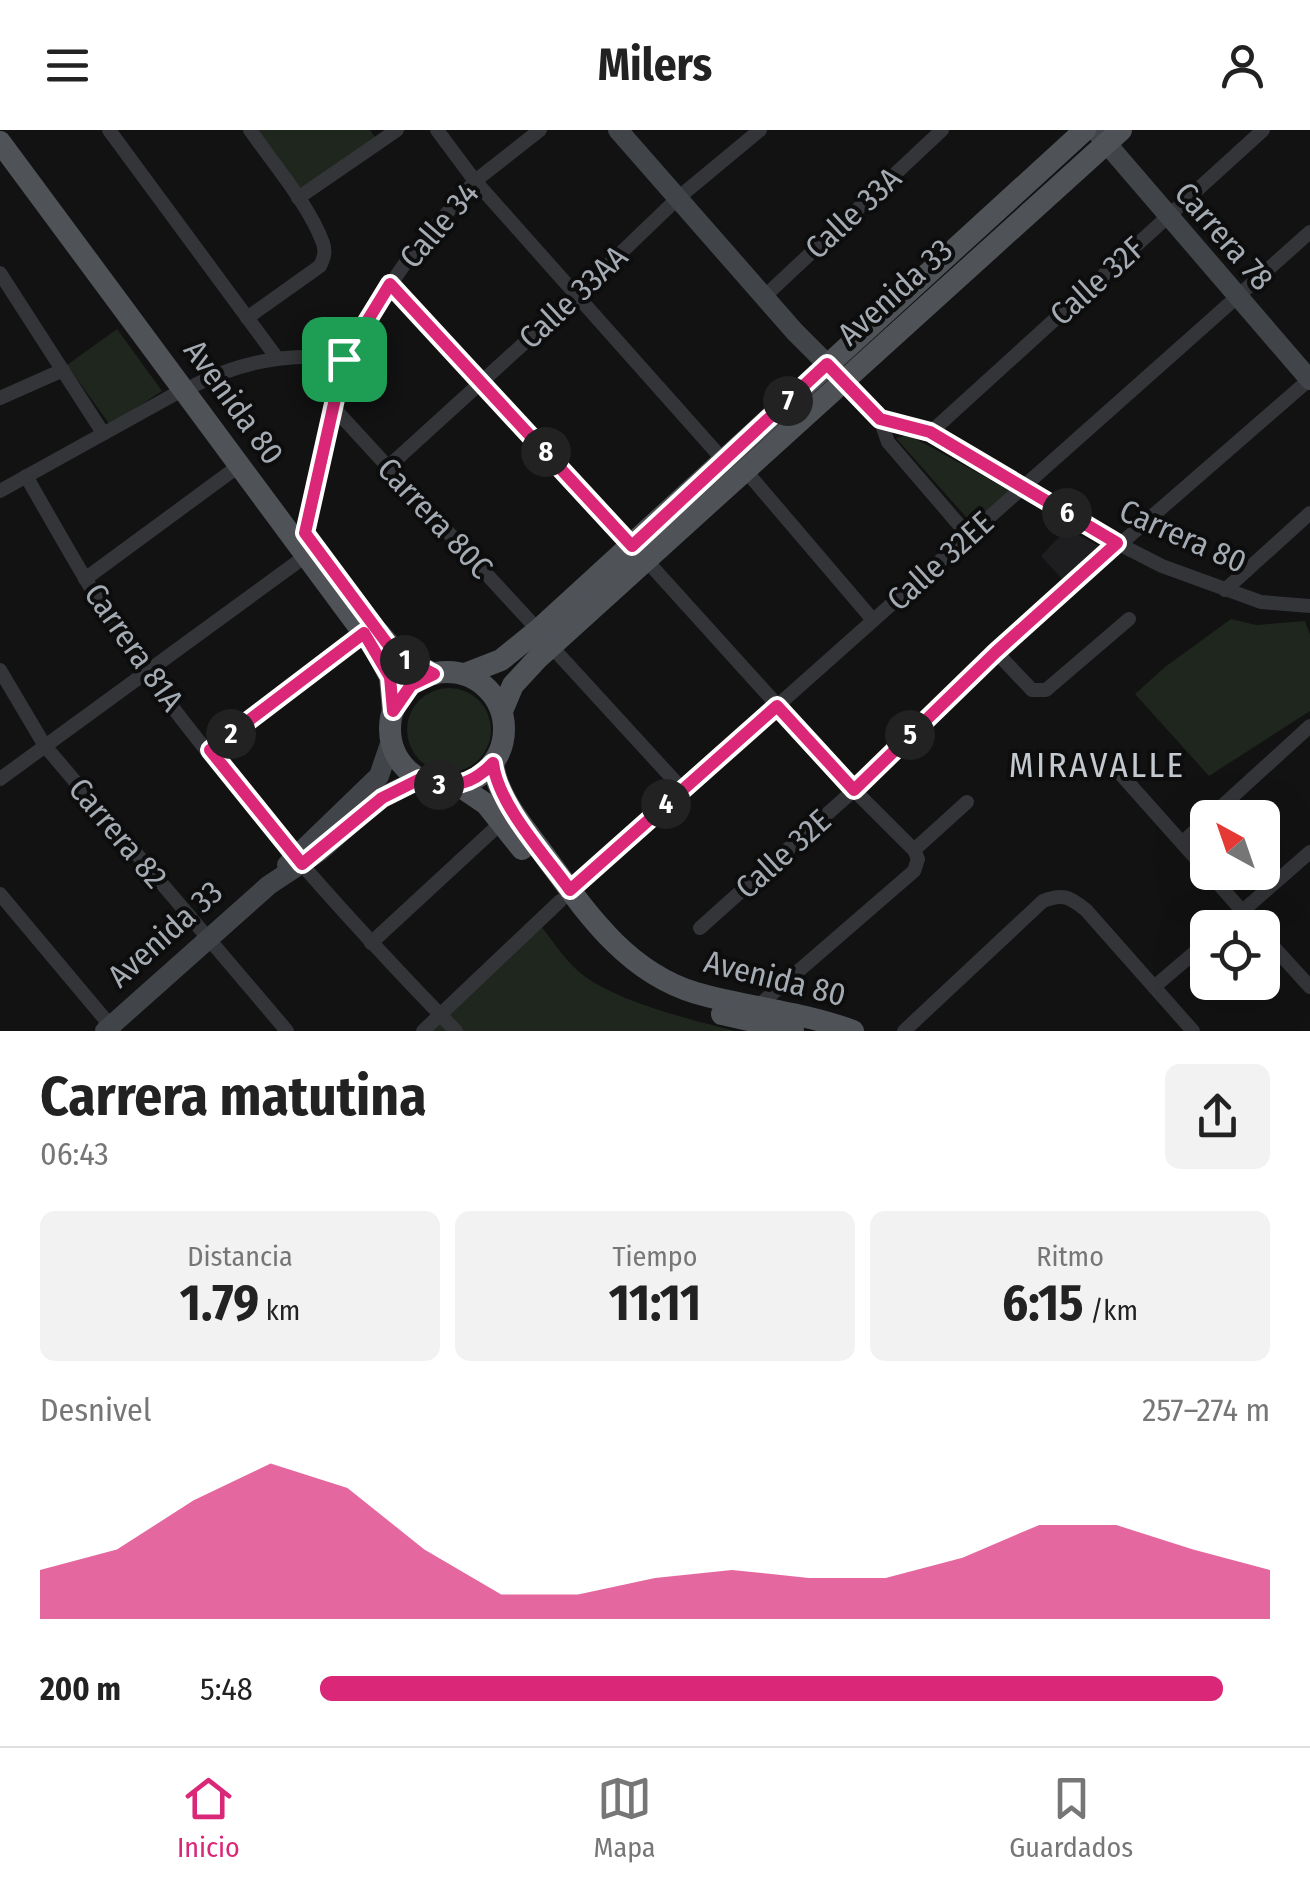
<!DOCTYPE html>
<html lang="es">
<meta charset="utf-8">
<style>
body{margin:0;font-family:"Fira Sans Condensed",sans-serif;background:#f2f2f2;color:#222;height:100vh;display:flex;flex-direction:column;font-size:38px;white-space:nowrap}
*{box-sizing:border-box;margin:0}
p{font-size:32px;color:#767676}
.icon{flex:none;width:55px;height:55px;fill:none;stroke:currentColor;stroke-width:2;stroke-linecap:round;stroke-linejoin:round}
.map{position:relative;height:901px;overflow:hidden}
.drawer{display:flex;flex-direction:column;background:#fff;flex:1}
.drawer>*{flex:none}
.needle{width:65px;rotate:320deg}
.tools{position:absolute;left:1190px;top:670px;display:grid;gap:20px}
.tools a{display:grid;place-items:center;width:90px;height:90px;border-radius:15px;background:#fff;box-shadow:0 10px 40px #0002;font-size:50px}
.pin{position:absolute;display:grid;place-items:center;width:85px;height:85px;color:#fff;margin:-42px;border-radius:20px;box-shadow:0 5px 15px #0006}
.km{position:absolute;width:50px;height:50px;margin:-25px;border-radius:50%;background:#222;color:#fff;font-size:28px;line-height:50px;text-align:center}
.round{display:grid;place-items:center;flex:none;width:105px;height:105px;border-radius:15px;background:#f2f2f2}
.head{display:flex;align-items:center;justify-content:space-between;height:170px;padding:0 40px}
h1{font-size:55px;font-weight:700;line-height:75px}
.figures{display:grid;grid-template-columns:repeat(3,1fr);gap:15px;height:170px;padding:10px 40px}
.figures div{display:grid;align-content:center;border-radius:15px;background:#f2f2f2;text-align:center}
.figures b{font-size:50px;font-weight:700}
.figures small{font-size:28px;font-weight:400}
.figures p{font-size:28px}
.chart{height:280px;padding:20px 40px}
.chart p{display:flex;justify-content:space-between}
.chart svg{width:100%;height:180px;margin-top:10px;fill:#db2777;opacity:.7}
ul{padding:0 40px;list-style:none;font-size:32px}
li{display:grid;grid-template-columns:160px 120px 1fr;align-items:center;height:75px}
li i{height:25px;border-radius:12px;background:#db2777}
header{display:flex;justify-content:space-between;align-items:center;height:130px;padding:0 40px;background:#fff;font-size:45px;font-weight:700}
.tab-bar{display:flex;justify-content:space-around;align-items:center;height:140px;border-top:2px solid #e0e0e0;background:#fff;font-size:28px;color:#767676}
.tab-bar a{display:grid;justify-items:center;gap:5px}
.tab-bar .on{color:#db2777}
.map>svg:first-child{display:block}
.built{fill:#1e1e20}
.green{fill:#1e261e}
.lines{fill:none;stroke-linecap:round;stroke-linejoin:round}
.street{stroke:#333538;stroke-width:14}
.secondary{stroke:#414448;stroke-width:20}
.primary{stroke:#4f5257;stroke-width:22}
.route-casing{stroke:#fff;stroke-width:20}
.route{stroke:#db2777;stroke-width:12}
.labels{text-anchor:middle;dominant-baseline:central;stroke-width:8;stroke-linejoin:round;paint-order:stroke}
.street-label{font-size:32px;fill:#a4abb3;stroke:#0d0d0e}
.neighbourhood-label{font-size:35px;letter-spacing:2.5px;fill:#c4c9cf;stroke:#0d0d0e}
</style>
<header><svg class="icon" aria-label="menu" viewBox="0 0 24 24"><path d="M4 6h16M4 12h16M4 18h16"/></svg>Milers<svg class="icon" aria-label="person" viewBox="0 0 24 24"><circle cx="12" cy="8" r="4"/><path d="M4 21q1-7 8-7t8 7"/></svg></header>
<div class="map">
<svg width="1310" height="901" viewBox="0 0 1310 901">
<rect width="100%" height="100%" fill="#121213"/>
<path class="built" d="M1067 399 1103 418 1065 452 1041 426Z"/>
<g class="green">
<path d="M253 0H370L377 10 298 65Z"/>
<path d="M117 199 162 261 110 295 67 235Z"/>
<path d="M909 305 1016 364 974 396 896 308Z"/>
<path d="M1231 489 1256 495 1305 491 1310 505V581L1209 646 1135 564 1165 537Z"/>
<circle cx="449" cy="600" r="42"/>
<path d="M541 796C552 810 563 827 576 839 608 870 692 890 736 901H424Z"/>
</g>
<g class="lines">
<g class="street">
<path d="M109 0 277 228"/>
<path d="M437 0 475 51 725 332"/>
<path d="M298 68 397 0"/>
<path d="M0 143 103 303"/>
<path d="M390 154 632 416"/>
<path d="M764 167 942 0"/>
<path d="M247 188 320 136C324 128 326 122 323 113 309 75 273 33 250 0"/>
<path d="M844 251 880 289 931 302 1117 413 1162 436 1261 472 1310 476"/>
<path d="M195 255C242 231 291 222 344 229"/>
<path d="M0 268 63 240"/>
<path d="M332 276 538 500"/>
<path d="M880 289 888 312 967 404"/>
<path d="M931 302 1263 0"/>
<path d="M388 337 576 166 678 68 760 0"/>
<path d="M745 340 873 490"/>
<path d="M26 346C64 412 101 480 146 542 240 669 346 788 456 901"/>
<path d="M0 361 184 259"/>
<path d="M305 403 344 229 359 201 412 123 475 51 540 0"/>
<path d="M646 430 854 660 914 720 918 729 914 741 758 876"/>
<path d="M85 449 240 335"/>
<path d="M1225 460 1310 383"/>
<path d="M551 516 683 660"/>
<path d="M996 522 1032 560H1046L1129 489"/>
<path d="M0 540 45 616 287 901"/>
<path d="M209 620 364 503"/>
<path d="M1117 640 1208 742"/>
<path d="M0 649 307 425"/>
<path d="M1209 688 1310 596"/>
<path d="M1182 713 1208 689"/>
<path d="M914 720 967 672"/>
<path d="M1208 742 1257 798"/>
<path d="M570 760 1310 102"/>
<path d="M0 764 114 900"/>
<path d="M700 798 854 660 996 522 1310 249"/>
<path d="M1223 798 1310 722"/>
<path d="M1262 804 1310 857"/>
<path d="M371 813 502 692"/>
<path d="M1154 857 1208 811"/>
<path d="M423 901 560 771"/>
<path d="M904 901 1043 771C1063 763 1070 767 1086 780L1193 901"/>
</g>
<g class="secondary">
<path d="M618 0 795 202 839 246"/>
<path d="M1095 0 1310 250"/>
<path d="M287 735 379 646 391 611"/>
<path d="M105 901 269 755 319 722 381 667 420 649"/>
</g>
<g class="primary">
<path d="M0 12 376 520 390 547 393 581"/>
<path d="M378 502 399 526 434 544"/>
<circle cx="447" cy="599" r="57"/>
<path d="M465 544 501 530 538 500 1085 0"/>
<path d="M502 581 513 555 538 528 1121 0"/>
<path d="M493 633C497 668 525 698 545 726 586 782 626 842 696 863 748 878 803 882 853 901"/>
<path d="M458 655 486 674 522 719"/>
<path d="M722 884 793 900"/>
</g>
</g>
<g class="lines">
<defs>
<path id="route" d="M390 154 632 416 827 234 880 289 930 302 1117 413 996 522 854 660 777 576 570 760C545 725 498 675 493 633 473 654 448 662 420 649L382 668 302 734 210 620 364 503 390 547 393 581 411 555 434 544 399 526 389 516 305 403 344 229Z"/>
</defs>
<use href="#route" class="route-casing"/>
<use href="#route" class="route"/>
</g>
<g class="labels">
<g class="street-label">
<text transform="translate(853 83) rotate(-43)">Calle 33A</text>
<text transform="translate(439 95) rotate(-49)">Calle 34</text>
<text transform="translate(1224 106) rotate(49)">Carrera 78</text>
<text transform="translate(1097 151) rotate(-42)">Calle 32F</text>
<text transform="translate(895 162) rotate(-42)">Avenida 33</text>
<text transform="translate(573 167) rotate(-43)">Calle 33AA</text>
<text transform="translate(234 272) rotate(54)">Avenida 80</text>
<text transform="translate(435 388) rotate(47)">Carrera 80C</text>
<text transform="translate(1183 406) rotate(24)">Carrera 80</text>
<text transform="translate(940 431) rotate(-42)">Calle 32EE</text>
<text transform="translate(134 517) rotate(55)">Carrera 81A</text>
<text transform="translate(118 703) rotate(50)">Carrera 82</text>
<text transform="translate(783 724) rotate(-42)">Calle 32E</text>
<text transform="translate(165 804) rotate(-42)">Avenida 33</text>
<text transform="translate(775 848) rotate(14)">Avenida 80</text>
</g>
<g class="neighbourhood-label">
<text x="1097" y="635">MIRAVALLE</text>
</g>
</g>
</svg>
<div class="tools">
<a><svg class="needle" viewBox="-14 -14 28 28"><path d="M0-13l5 13h-10z" fill="#e53935"/><path d="M0 13l5-13h-10z" fill="#767676"/></svg></a>
<a><svg class="icon" aria-label="locate" viewBox="0 0 24 24"><circle cx="12" cy="12" r="6"/><path d="M12 2v4M12 18v4M2 12h4M18 12h4"/></svg></a>
</div>
<div class="pin" style="left:344px;top:229px;background:#1e9e55"><svg class="icon" aria-label="arrive" viewBox="0 0 24 24"><path d="M6 21V4h12l-3 4 3 4H6"/></svg></div>
<b class="km" style="left:405px;top:530px">1</b>
<b class="km" style="left:231px;top:604px">2</b>
<b class="km" style="left:439px;top:655px">3</b>
<b class="km" style="left:666px;top:674px">4</b>
<b class="km" style="left:910px;top:605px">5</b>
<b class="km" style="left:1067px;top:383px">6</b>
<b class="km" style="left:788px;top:271px">7</b>
<b class="km" style="left:546px;top:322px">8</b>
</div>
<section class="drawer">
<div class="head"><div><h1>Carrera matutina</h1><p>06:43</p></div><a class="round"><svg class="icon" aria-label="share" viewBox="0 0 24 24"><path d="M12 15V3M7 8l5-5 5 5M5 13v7h14v-7"/></svg></a></div>
<div class="figures">
<div><p>Distancia</p><b>1.79<small> km</small></b></div>
<div><p>Tiempo</p><b>11:11</b></div>
<div><p>Ritmo</p><b>6:15<small> /km</small></b></div>
</div>
<div class="chart"><p><span>Desnivel</span>257–274 m</p>
<svg viewBox="0 0 160 44" preserveAspectRatio="none"><path d="M0 44V32L10 27L20 15L30 6L40 12L50 27L60 38L70 38L80 34L90 32L100 34L110 34L120 29L130 21L140 21L150 27L160 32V44z"/></svg>
</div>
<ul>
<li><b>200 m</b>5:48<i style="width:95%"></i></li>
</ul>
</section>
<nav class="tab-bar">
<a class="on"><svg class="icon" aria-label="home" viewBox="0 0 24 24"><path d="M3 11l9-7 9 7M6 9v11h12V9"/></svg>Inicio</a>
<a><svg class="icon" aria-label="map" viewBox="0 0 24 24"><path d="M3 6l6-2 6 2 6-2v14l-6 2-6-2-6 2zM9 4v14M15 6v14"/></svg>Mapa</a>
<a><svg class="icon" aria-label="saved" viewBox="0 0 24 24"><path d="M7 4h10v16l-5-4-5 4z"/></svg>Guardados</a>
</nav>
